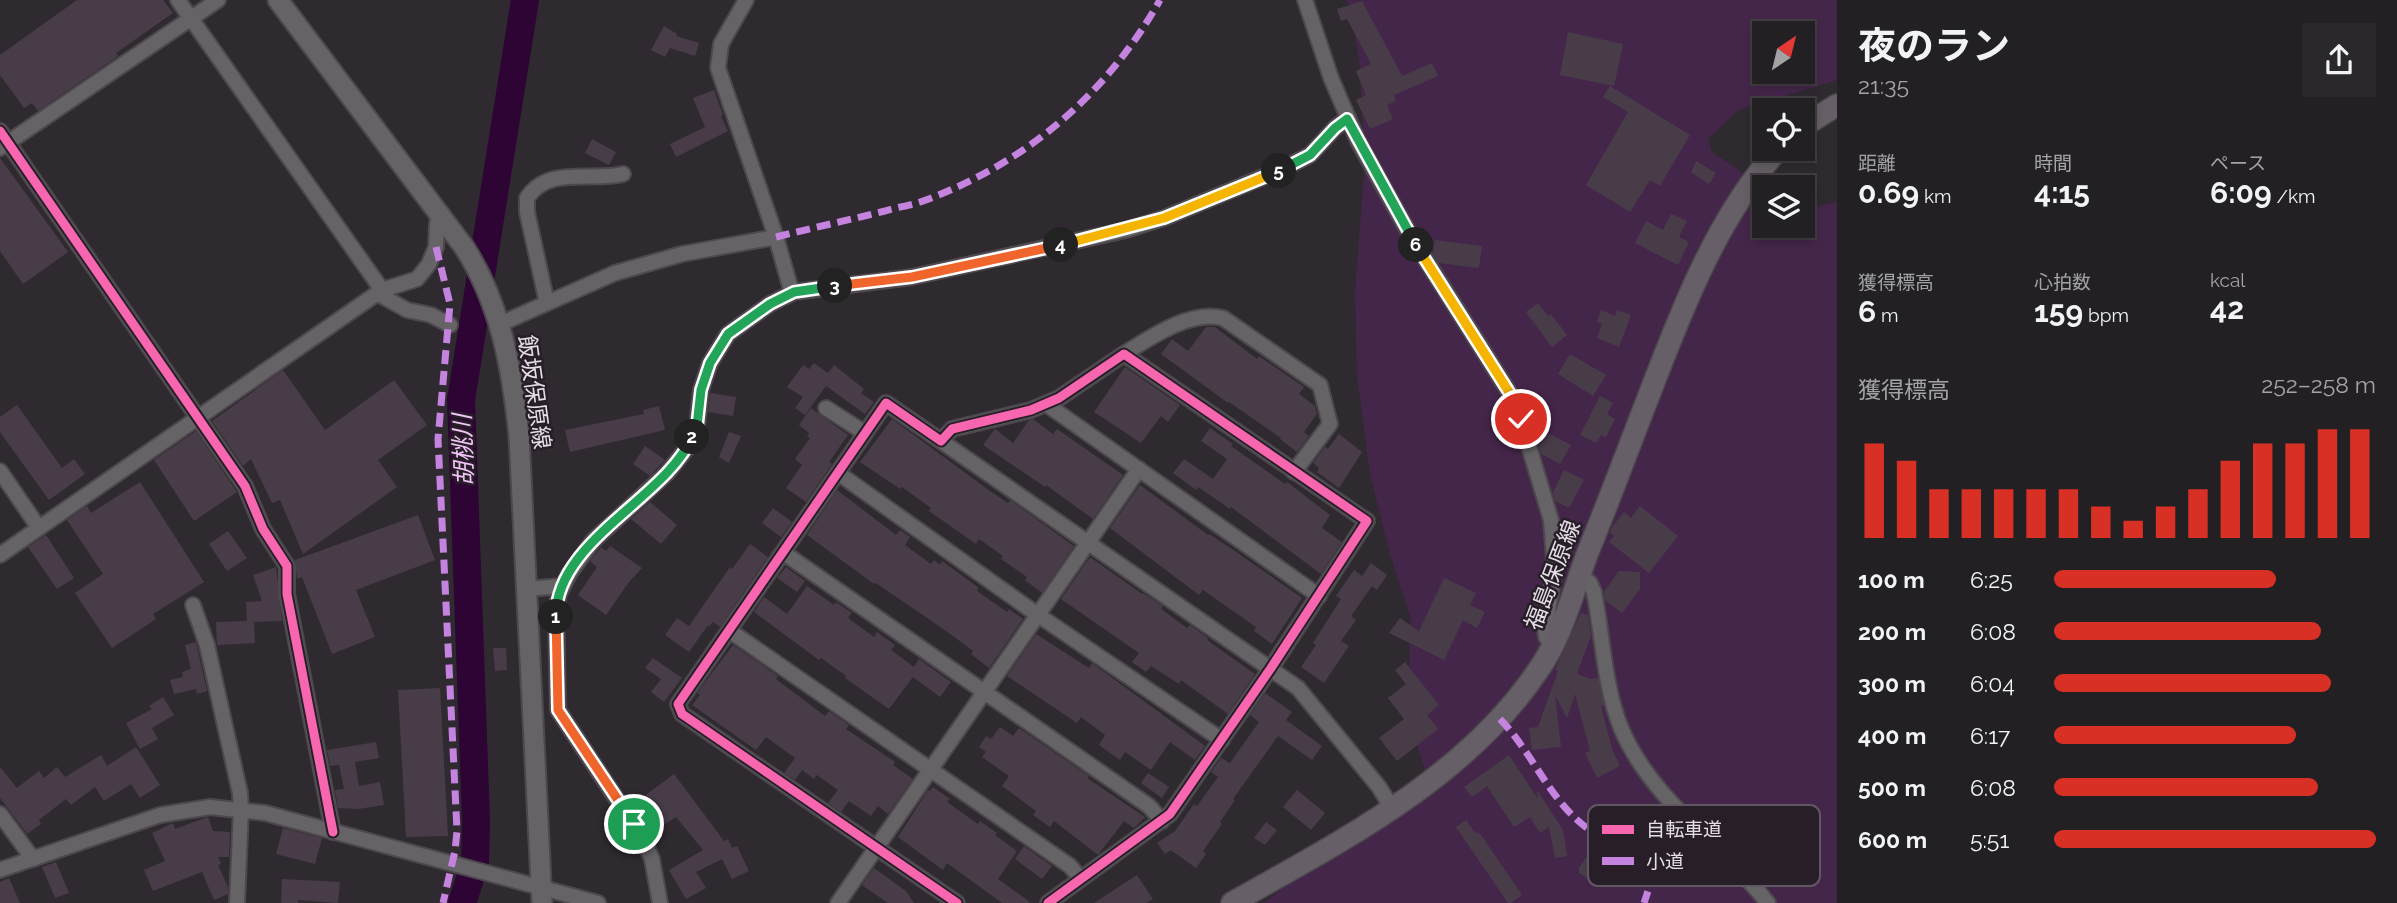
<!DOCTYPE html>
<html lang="ja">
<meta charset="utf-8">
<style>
body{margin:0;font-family:Raleway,"Noto Sans JP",sans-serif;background:#2b282c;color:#f1f3f6;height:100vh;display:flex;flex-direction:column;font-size:26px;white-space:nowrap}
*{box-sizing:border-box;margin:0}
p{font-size:23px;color:#a3a3a6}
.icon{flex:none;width:38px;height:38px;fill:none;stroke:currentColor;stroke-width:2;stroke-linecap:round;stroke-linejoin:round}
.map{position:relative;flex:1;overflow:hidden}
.sheet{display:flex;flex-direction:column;background:#232024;width:560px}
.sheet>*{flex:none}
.needle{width:46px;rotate:35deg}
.controls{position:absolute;left:1752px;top:21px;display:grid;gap:14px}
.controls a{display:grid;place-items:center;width:63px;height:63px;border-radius:0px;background:#232024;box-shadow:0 4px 10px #0003,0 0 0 2px #403e41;font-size:35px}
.pin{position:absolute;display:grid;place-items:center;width:60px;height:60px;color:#fff;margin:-30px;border:4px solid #fff;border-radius:50%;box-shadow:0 2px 7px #0007}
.km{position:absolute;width:35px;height:35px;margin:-18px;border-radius:50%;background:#222;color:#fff;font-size:19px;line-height:35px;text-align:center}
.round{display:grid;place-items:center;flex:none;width:74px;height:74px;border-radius:0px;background:#2b282c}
.head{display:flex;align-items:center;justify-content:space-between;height:119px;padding:0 21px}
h1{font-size:38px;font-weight:700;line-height:52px}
.metrics{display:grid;grid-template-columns:repeat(3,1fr);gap:10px;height:119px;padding:7px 21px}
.metrics div{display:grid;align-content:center}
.metrics b{font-size:30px;font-weight:700}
.metrics small{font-size:19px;font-weight:400}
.metrics p{font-size:19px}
.chart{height:196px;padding:14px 21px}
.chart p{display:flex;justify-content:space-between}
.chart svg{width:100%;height:126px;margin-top:7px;stroke:#d93025;stroke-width:6}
ul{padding:0 21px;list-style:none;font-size:23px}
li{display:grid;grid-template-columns:112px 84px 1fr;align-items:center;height:52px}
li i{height:18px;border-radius:9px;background:#d93025}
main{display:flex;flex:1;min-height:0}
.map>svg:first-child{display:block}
.green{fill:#45264b;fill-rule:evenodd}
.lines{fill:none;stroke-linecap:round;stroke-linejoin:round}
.river{stroke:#2e0435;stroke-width:28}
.building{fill:#483c49}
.minor-casing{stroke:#4d484d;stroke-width:18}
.secondary-casing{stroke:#4d484d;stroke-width:23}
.primary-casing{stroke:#4d484d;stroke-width:24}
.minor{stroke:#666367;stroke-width:14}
.secondary{stroke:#666367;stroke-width:19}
.primary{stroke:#665f67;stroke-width:21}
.quiet{stroke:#c483df;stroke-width:7;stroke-dasharray:14 7;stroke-linecap:butt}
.cycleway-casing{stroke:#271e28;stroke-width:13}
.cycleway{stroke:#f766af;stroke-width:9}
.split-1-casing{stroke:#fff;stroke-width:14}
.split-2-casing{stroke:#fff;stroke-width:14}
.split-3-casing{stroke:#fff;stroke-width:14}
.split-4-casing{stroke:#fff;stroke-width:14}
.split-5-casing{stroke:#fff;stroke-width:14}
.split-6-casing{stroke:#fff;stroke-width:14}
.split-7-casing{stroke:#fff;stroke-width:14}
.split-1{stroke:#f0652b;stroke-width:9}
.split-2{stroke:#22a559;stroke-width:9}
.split-3{stroke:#22a559;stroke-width:9}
.split-4{stroke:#f0652b;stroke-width:9}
.split-5{stroke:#f5b400;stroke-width:9}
.split-6{stroke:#22a559;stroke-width:9}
.split-7{stroke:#f5b400;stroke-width:9}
.labels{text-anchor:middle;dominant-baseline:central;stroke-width:5;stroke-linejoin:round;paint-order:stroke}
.street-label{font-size:23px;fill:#e4dee5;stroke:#271e28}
.water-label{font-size:24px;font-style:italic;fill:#f2c5f8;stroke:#271e28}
.key{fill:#271e28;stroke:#605861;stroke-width:2}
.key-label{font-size:19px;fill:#e4dee5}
</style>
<main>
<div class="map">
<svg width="1837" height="903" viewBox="0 0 1837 903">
<rect width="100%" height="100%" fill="#2f2a30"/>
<path class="green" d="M1345 0H1837V80L1738 110 1708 139 1712 152 1764 187V226H1802L1803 209 1837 202V903H1264L1427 776 1407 715 1411 619 1390 554 1370 474 1357 374 1355 291 1365 163 1359 58 1349 4ZM1764 33H1802V72H1764Z"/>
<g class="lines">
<path class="river" d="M462 903 475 863 476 821 461 400 525 0"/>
</g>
<g class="building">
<path d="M77 0H163L173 13 116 53 118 56 38 111 32 103 24 108 0 75V55Z"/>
<path d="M1362 1 1402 76 1432 63 1438 76 1394 95 1396 101 1387 105 1393 119 1370 129 1356 100 1366 95 1356 71 1371 64 1347 19 1341 21 1337 9Z"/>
<path d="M664 26 677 34 676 36 699 43 695 56 670 48 665 57 651 50Z"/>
<path d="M1568 32 1623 44 1614 86 1560 75Z"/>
<path d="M1610 86 1690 135 1660 186 1650 180 1630 212 1586 185 1628 112 1603 97Z"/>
<path d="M714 90 723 115 721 116 728 131 676 157 670 144 705 127 693 98Z"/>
<path d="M592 139 616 152 609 165 585 153Z"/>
<path d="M0 158 68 252 23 284 0 251Z"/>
<path d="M1696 161 1716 173 1709 184 1691 172Z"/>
<path d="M1671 214 1687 221 1679 237 1689 242 1678 265 1635 243 1646 221 1663 230Z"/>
<path d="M1435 240 1482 246 1479 268 1439 263 1433 254Z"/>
<path d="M1538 303 1548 316 1551 314 1567 335 1552 347 1526 312Z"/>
<path d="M1601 310 1615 316 1617 310 1631 315 1619 347 1597 338 1602 324 1597 322Z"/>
<path d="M1206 327H1215L1257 359 1259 356 1304 387 1299 394 1315 406 1317 414 1304 432 1309 436 1297 452 1280 439 1281 438 1229 402 1228 403 1161 354 1172 339 1188 351Z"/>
<path d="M1570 354 1606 375 1593 396 1558 374Z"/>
<path d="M814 363 828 373 834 365 864 389 861 393 874 402 865 414 826 386 805 415 795 408 803 397 787 387 803 365 809 369Z"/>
<path d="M1125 367 1180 405 1168 422 1161 416 1141 443 1094 412Z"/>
<path d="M283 370 325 430 394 380 427 425 378 460 397 487 303 554 280 500 272 503 251 459 243 466 212 421Z"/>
<path d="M710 393 736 397 733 416 708 412Z"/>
<path d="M1600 396 1613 403 1607 414 1615 419 1606 437 1601 435 1596 443 1580 435Z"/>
<path d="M17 405 62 468 74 459 85 474 49 500 0 432V417Z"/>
<path d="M659 406 665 430 570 452 565 430 644 414 643 410Z"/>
<path d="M811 408 848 435 829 462 832 464 806 502 786 488 802 465 795 459 810 438 807 436 809 433 799 425Z"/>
<path d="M892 419 990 491 1008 503 1010 500 1074 546 1042 593 1025 580 1027 577 1001 559 1003 556 979 539 976 544 929 511 931 508 902 487 900 489 860 462Z"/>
<path d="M1033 419 1053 434 1057 429 1123 475 1093 519 1046 485 1045 487 983 445 995 429 1013 443 1029 420Z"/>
<path d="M1210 428 1233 444 1231 446 1285 484 1287 482 1330 515 1322 528 1342 542 1321 574 1231 507 1230 509 1198 487 1196 490 1173 473 1184 459 1213 479 1227 459 1201 441Z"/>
<path d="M196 431 237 492 194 521 154 460Z"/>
<path d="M729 432 741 436 729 463 719 457Z"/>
<path d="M1546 432 1571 445 1560 464 1541 454 1539 446Z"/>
<path d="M1339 434 1362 452 1339 488 1317 472 1319 468 1313 463 1325 447 1328 449Z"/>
<path d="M645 446 665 460 650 476 633 464Z"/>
<path d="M1564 470 1584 480 1569 508 1555 501 1553 492Z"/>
<path d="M140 482 204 582 153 614 156 619 112 648 75 593 103 574 67 520 87 506 91 513Z"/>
<path d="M1140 485 1208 535 1209 534 1232 549 1302 598 1272 644 1254 631 1256 627 1203 590 1199 595 1110 528Z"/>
<path d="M837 490 896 535 900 530 910 537 905 545 931 564 934 560 940 565 942 561 979 588 977 591 1007 612 1009 609 1023 619 989 668 971 654 973 651 949 633 876 583 874 584 807 535Z"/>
<path d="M650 502 677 525 661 544 631 519Z"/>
<path d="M1640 506 1678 536 1649 573 1609 542 1614 536 1610 533 1612 527 1624 512 1631 518Z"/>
<path d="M773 508 792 522 781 537 762 523Z"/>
<path d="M418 515 435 560 356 590 375 637 332 654 302 577 297 579 295 560Z"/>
<path d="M228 531 247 558 227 571 209 544Z"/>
<path d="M46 535 74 578 57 589 28 547Z"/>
<path d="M750 544 768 557 720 627 713 622 709 627 708 625 689 652 665 635 677 618 689 626 730 567 732 569Z"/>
<path d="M610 546 642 568 629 582 606 615 578 595 597 567 590 561 601 547 606 551Z"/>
<path d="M1090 557 1142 594 1143 593 1163 606 1161 609 1187 628 1190 625 1208 638 1207 640 1255 674 1228 714 1181 680 1179 684 1151 666 1146 672 1132 662 1139 653 1061 599Z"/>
<path d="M1371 563 1387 575 1377 590 1372 586 1351 616 1356 620 1341 641 1349 646 1324 683 1301 667 1316 645 1313 643 1341 599 1336 596 1354 570 1362 576Z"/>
<path d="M276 567 282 621 254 622 255 643 217 645 216 622 247 621 246 602 262 601 253 575Z"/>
<path d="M786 567 805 581 797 592 777 578Z"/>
<path d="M1619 571 1640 572V589L1622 613 1605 600 1604 592Z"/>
<path d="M1444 578 1476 593 1470 605 1485 612 1477 628 1463 620 1444 660 1389 633 1400 618 1419 631Z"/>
<path d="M807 586 834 605 836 602 852 613 848 618 874 637 877 632 895 645 891 650 914 667 919 659 951 682 940 697 913 677 889 709 845 678 846 676 821 658 819 660 754 612 764 597 787 614Z"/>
<path d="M1581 613 1588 615 1591 636 1577 674 1591 679 1598 678 1604 705 1601 706 1612 749 1620 766 1597 778 1585 753 1590 751 1575 694 1567 718 1555 695 1561 747 1532 750 1529 728 1538 727 1558 671 1555 670Z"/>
<path d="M1036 634 1089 668 1092 663 1205 746 1195 760 1170 742 1151 770 1125 752 1120 760 1099 745 1105 735 1081 717 1077 723 1007 676Z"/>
<path d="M196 642 207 691 197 694 196 689 174 694 170 680 183 677 182 672 191 669 185 645Z"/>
<path d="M733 645 778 676 776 679 825 716 829 711 849 725 846 729 895 762 893 765 913 779 888 814 878 806 871 816 849 801 841 812 828 803 838 790 817 775 814 779 802 770 795 780 784 773 795 758 766 737 756 750 692 705 700 695 697 693Z"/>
<path d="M493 648H506L507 670 495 671Z"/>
<path d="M653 658 682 678 664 702 651 692 661 679 645 668Z"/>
<path d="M1405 662 1439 705 1427 715 1438 729 1397 761 1379 738 1404 719 1388 698 1406 684 1395 670Z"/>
<path d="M440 688 448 836 406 837 398 690Z"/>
<path d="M1265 693 1292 712 1286 720 1322 746 1312 760 1278 736 1233 799 1235 800 1220 822 1222 824 1203 851 1206 854 1196 868 1171 850 1165 854 1157 843 1175 831 1194 804 1197 806 1218 777 1211 772 1221 758 1230 763 1259 722 1250 715Z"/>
<path d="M163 697 174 715 152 728 158 739 140 749 126 723 152 709 149 706Z"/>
<path d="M1000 727 1013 736 1019 728 1089 776 1087 778 1145 817 1134 828 1124 821 1098 855 1054 821 1050 827 1033 815 1036 811 1002 786 1009 776 982 757 986 752 979 747 986 736 991 739Z"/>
<path d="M376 742 379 758 355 762 359 786 380 782 384 805 358 809 338 808 335 790 344 789 339 765 330 766 327 750Z"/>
<path d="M136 747 160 785 140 798 131 784 104 801 95 787 71 805 66 799 39 820 41 824 27 834 0 798V767L17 788 39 771 44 778 57 767 65 777 101 755 107 766Z"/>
<path d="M1509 755 1538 799 1537 790 1563 830 1567 856 1555 858 1549 827 1540 833 1530 817 1514 827 1487 786 1472 797 1464 787Z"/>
<path d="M1148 773 1169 787 1162 798 1141 783Z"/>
<path d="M674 774 724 841 728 839 732 848 737 846 749 871 732 879 722 859 696 872 706 888 686 899 669 870 703 850 676 817 651 833 630 802 641 795 643 797Z"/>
<path d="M933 787 950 799 947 802 978 824 980 821 997 833 995 835 1017 851 998 879 1031 903H1002L947 863 943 870 898 837 928 790 930 791Z"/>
<path d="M1297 790 1325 813 1311 830 1283 807Z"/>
<path d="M208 817 213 831 230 832 229 857H218L221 864 218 865 228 887V894L214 900 202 872 153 891 144 870 165 861 152 833 173 823 175 829Z"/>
<path d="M1466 820 1475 833 1477 832 1481 835 1522 895 1511 903H1508L1456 827Z"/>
<path d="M1266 822 1277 830 1265 845 1254 838Z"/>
<path d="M283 828 322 838 315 864 276 854Z"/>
<path d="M1596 843 1614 854 1602 873 1598 871 1592 881 1579 873V868Z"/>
<path d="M1024 846 1052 866 1042 879 1015 859Z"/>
<path d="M56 862 69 893 55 898 42 867Z"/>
<path d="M874 868 906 891 914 903H888L862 885Z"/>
<path d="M1137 875 1153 899 1146 903H1094Z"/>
<path d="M9 878 20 903H0V882Z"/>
<path d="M282 879 340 882 338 903 298 900V903H281Z"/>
</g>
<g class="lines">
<defs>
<g id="minor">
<path d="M178 0 382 290V296L407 310 431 315 450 325"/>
<path d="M746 0 721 44 718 68 776 237 792 293"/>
<path d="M1305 0 1331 78 1358 141 1409 233 1509 392 1521 420 1551 520 1554 559 1553 581 1545 629 1546 637 1553 645"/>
<path d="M0 131 245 486 263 529 287 566V594L333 832"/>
<path d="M0 148 218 0"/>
<path d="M547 303 527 212V198C549 165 590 182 623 174"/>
<path d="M500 324 615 273 682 254 776 237"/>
<path d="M1124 354C1151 337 1190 310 1223 318L1320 385 1330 424 1294 472"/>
<path d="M1046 404 1319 596"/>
<path d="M826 408 865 433"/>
<path d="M941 441 1298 688 1379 787 1392 808"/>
<path d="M0 471 39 528"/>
<path d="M838 473 1038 615 1222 740"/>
<path d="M784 553 1149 806 1162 821"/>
<path d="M0 555 382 290 417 279 429 264 436 247 437 223 442 217"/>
<path d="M1580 574 1590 583 1594 592C1603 637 1604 686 1621 728 1651 800 1721 844 1768 903"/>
<path d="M526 589 563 586"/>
<path d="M193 605 207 645 240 793 241 809 237 903"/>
<path d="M730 631 1070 866 1081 879"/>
<path d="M0 814 33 859"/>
<path d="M0 870 160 815 210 807 265 813 598 903"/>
<path d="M660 903 652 859 643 839 558 710 556 609 559 594 569 574 593 541 667 473 688 447 697 426 701 390 710 363 728 334 770 304 794 292 912 277 1126 230 1164 218 1280 170 1310 155 1335 128 1347 119"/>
<path d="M838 903 1139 469"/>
<path d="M957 903 682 714 678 704 886 403 941 441 952 429 1031 410 1059 398 1124 354 1367 521 1271 668 1170 814 1048 903"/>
</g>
<path id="secondary" d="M278 0 464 247C501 304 512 369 519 436L542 903"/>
<g id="primary">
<path d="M1802 127 1837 105"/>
<path d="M1232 903C1343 840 1466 778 1539 669 1563 635 1573 591 1588 552 1610 498 1630 444 1651 390 1682 309 1719 213 1779 149"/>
</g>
</defs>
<use href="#minor" class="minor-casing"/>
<use href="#secondary" class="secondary-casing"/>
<use href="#primary" class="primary-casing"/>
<use href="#minor" class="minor"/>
<use href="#secondary" class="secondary"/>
<use href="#primary" class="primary"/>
<g class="quiet">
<path d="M776 237C812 228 849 220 885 211 898 207 913 205 926 200 1027 162 1107 94 1160 0"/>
<path d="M436 247 450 304 438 439 457 831 455 851 443 903"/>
<path d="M1500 719C1529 749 1545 789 1575 818 1598 840 1637 857 1649 888L1644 903"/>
</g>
<defs>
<g id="cycleway">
<path d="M0 131 245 486 263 529 287 566V594L333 832"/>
<path d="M957 903 682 714 678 704 886 403 941 441 952 429 1031 410 1059 398 1124 354 1367 521 1271 668 1170 814 1048 903"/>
</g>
</defs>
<use href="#cycleway" class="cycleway-casing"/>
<use href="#cycleway" class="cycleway"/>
</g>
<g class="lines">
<defs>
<path id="split-1" d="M556 617 558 710 634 824"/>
<path id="split-2" d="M556 617C555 541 666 498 692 437"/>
<path id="split-3" d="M692 437 697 426 701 390 710 363 728 334 770 304 794 292 835 286"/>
<path id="split-4" d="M835 286 912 277 1061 245"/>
<path id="split-5" d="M1061 245 1164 218 1279 171"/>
<path id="split-6" d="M1279 171 1310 155 1335 128 1347 119 1416 245"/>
<path id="split-7" d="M1416 245 1509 392 1521 419"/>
</defs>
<use href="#split-1" class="split-1-casing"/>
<use href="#split-2" class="split-2-casing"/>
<use href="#split-3" class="split-3-casing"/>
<use href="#split-4" class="split-4-casing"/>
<use href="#split-5" class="split-5-casing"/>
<use href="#split-6" class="split-6-casing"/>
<use href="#split-7" class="split-7-casing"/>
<use href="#split-1" class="split-1"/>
<use href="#split-2" class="split-2"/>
<use href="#split-3" class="split-3"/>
<use href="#split-4" class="split-4"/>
<use href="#split-5" class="split-5"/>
<use href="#split-6" class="split-6"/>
<use href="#split-7" class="split-7"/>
</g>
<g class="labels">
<g class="street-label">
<text transform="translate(535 392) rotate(82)">飯坂保原線</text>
<text transform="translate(1552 575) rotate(-69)">福島保原線</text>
</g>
<g class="water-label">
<text transform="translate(463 450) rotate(-92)">胡桃川</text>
</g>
</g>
<rect x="1588" y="805" width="232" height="81" rx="10" class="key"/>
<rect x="1602" y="825" width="32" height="9" fill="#f766af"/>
<rect x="1602" y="857" width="32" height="8" fill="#c483df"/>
<g class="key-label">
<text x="1646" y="836">自転車道</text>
<text x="1646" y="868">小道</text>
</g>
</svg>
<div class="controls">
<a><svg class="needle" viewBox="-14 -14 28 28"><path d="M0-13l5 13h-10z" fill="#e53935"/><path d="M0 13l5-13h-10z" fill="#a3a3a6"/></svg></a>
<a><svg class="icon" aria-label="locate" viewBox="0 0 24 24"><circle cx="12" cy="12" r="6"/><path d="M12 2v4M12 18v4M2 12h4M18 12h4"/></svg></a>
<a><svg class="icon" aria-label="layers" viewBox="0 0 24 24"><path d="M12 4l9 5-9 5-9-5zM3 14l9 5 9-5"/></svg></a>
</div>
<div class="pin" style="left:634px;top:824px;background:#1e9e55"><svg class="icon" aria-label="arrive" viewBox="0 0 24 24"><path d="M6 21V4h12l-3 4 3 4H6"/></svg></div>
<div class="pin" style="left:1521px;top:419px;background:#d93025"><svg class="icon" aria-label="check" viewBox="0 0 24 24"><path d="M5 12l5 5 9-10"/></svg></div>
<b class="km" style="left:556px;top:617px">1</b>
<b class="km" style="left:692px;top:437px">2</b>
<b class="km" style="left:835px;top:286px">3</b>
<b class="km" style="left:1061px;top:245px">4</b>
<b class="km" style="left:1279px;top:171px">5</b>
<b class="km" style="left:1416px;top:245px">6</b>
</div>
<section class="sheet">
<div class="head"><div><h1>夜のラン</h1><p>21:35</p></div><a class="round"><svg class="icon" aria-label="share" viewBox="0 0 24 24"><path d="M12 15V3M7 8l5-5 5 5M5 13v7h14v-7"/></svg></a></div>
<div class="metrics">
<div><p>距離</p><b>0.69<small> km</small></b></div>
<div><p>時間</p><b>4:15</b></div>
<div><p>ペース</p><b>6:09<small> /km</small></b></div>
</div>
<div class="metrics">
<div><p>獲得標高</p><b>6<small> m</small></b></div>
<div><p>心拍数</p><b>159<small> bpm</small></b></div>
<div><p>kcal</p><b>42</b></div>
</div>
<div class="chart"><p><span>獲得標高</span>252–258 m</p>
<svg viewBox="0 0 160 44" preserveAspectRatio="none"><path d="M5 44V11M15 44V17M25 44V27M35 44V27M45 44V27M55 44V27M65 44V27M75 44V33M85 44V38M95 44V33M105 44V27M115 44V17M125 44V11M135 44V11M145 44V6M155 44V6"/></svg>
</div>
<ul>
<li><b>100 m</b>6:25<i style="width:69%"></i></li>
<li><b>200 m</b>6:08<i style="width:83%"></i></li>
<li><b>300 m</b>6:04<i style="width:86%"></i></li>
<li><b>400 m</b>6:17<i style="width:75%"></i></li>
<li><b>500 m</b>6:08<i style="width:82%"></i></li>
<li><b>600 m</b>5:51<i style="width:100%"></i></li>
</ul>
</section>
</main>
